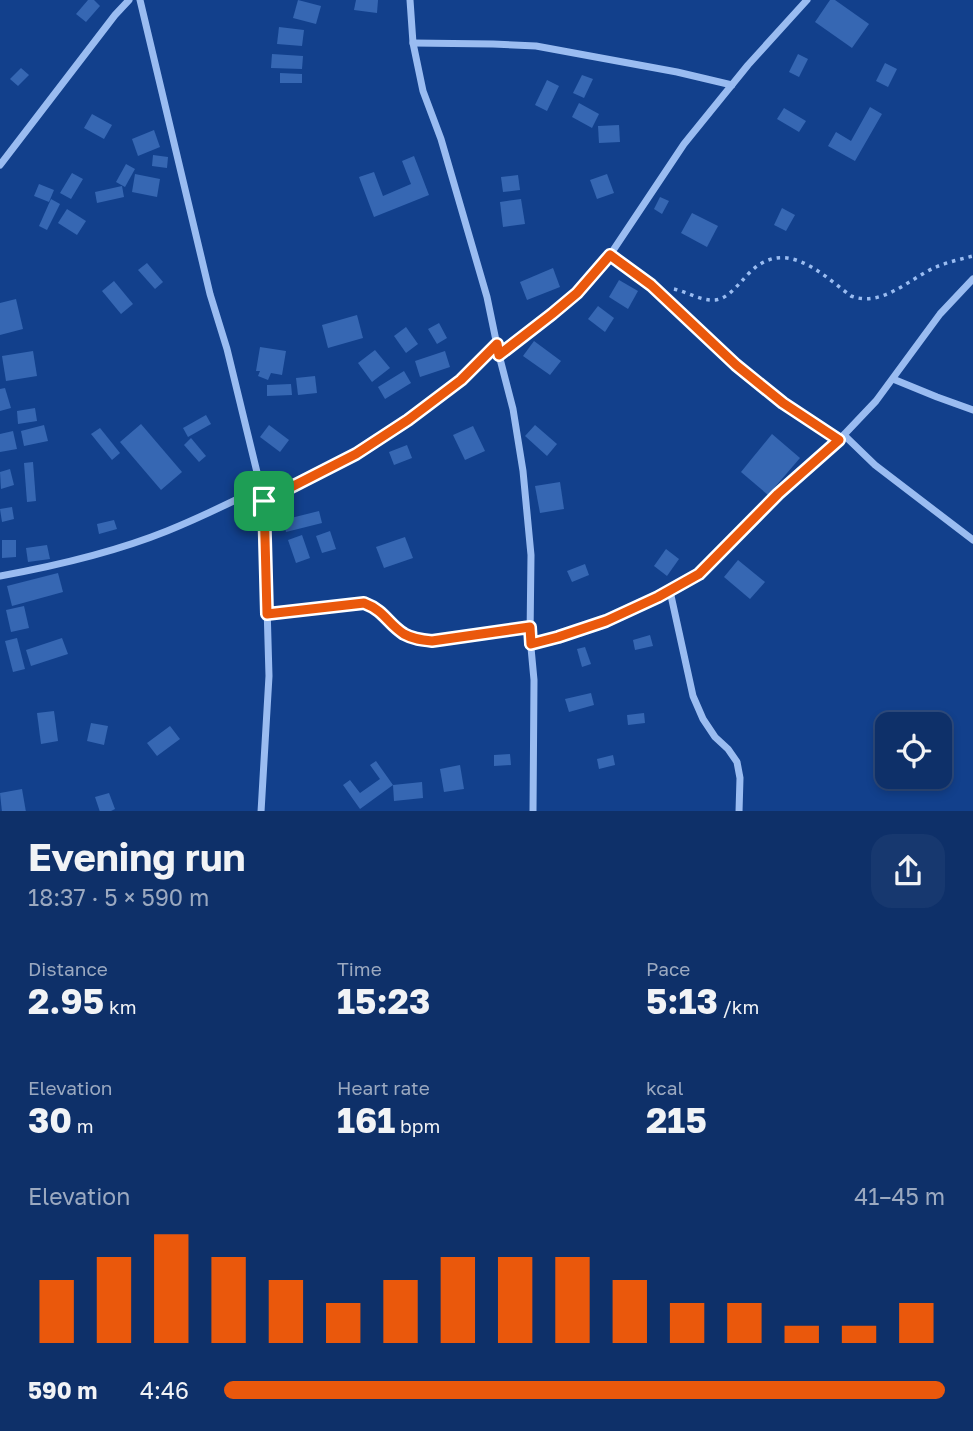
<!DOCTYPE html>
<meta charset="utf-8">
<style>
body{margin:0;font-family:"Golos Text",sans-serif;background:#17386f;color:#f1f3f6;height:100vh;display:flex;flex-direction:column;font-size:26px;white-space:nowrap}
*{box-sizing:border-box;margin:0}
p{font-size:23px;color:#9ba9c0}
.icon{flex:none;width:38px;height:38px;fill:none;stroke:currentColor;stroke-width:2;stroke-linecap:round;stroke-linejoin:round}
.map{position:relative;height:811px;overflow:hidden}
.sheet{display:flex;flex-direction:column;background:#0e3069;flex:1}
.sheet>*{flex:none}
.fabs{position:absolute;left:875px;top:712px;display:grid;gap:14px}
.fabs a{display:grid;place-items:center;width:77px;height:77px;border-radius:14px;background:#0e3069;box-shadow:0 4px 10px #0003,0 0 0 2px #2e4b7d;font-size:35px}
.pin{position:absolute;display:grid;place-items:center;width:60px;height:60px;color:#fff;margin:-30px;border-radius:14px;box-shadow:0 4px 10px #0006}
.round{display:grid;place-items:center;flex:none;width:74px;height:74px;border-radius:21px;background:#17386f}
.overview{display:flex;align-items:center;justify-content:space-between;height:119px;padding:0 28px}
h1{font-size:38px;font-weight:700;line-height:52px}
.stats{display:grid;grid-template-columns:repeat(3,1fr);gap:10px;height:119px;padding:7px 28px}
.stats div{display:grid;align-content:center}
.stats b{font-size:35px;font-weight:700}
.stats small{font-size:19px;font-weight:400}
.stats p{font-size:19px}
.chart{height:196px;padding:14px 28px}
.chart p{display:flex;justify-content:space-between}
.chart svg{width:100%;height:126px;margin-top:7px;stroke:#ea580c;stroke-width:6}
ul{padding:0 28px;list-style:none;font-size:23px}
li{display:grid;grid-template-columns:112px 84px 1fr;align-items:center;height:52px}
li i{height:18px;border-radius:9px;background:#ea580c}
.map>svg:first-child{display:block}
.building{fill:#3667b3}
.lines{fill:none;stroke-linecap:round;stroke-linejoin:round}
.path{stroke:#9abcf1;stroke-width:3.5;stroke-dasharray:3.5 5;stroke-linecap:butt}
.street{stroke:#9abcf1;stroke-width:7}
.route-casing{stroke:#fff;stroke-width:14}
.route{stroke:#ea580c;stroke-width:9}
</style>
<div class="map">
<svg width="973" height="812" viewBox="0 0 973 812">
<rect width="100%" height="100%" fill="#12408c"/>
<g class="building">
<path d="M88 0H94L100 6 86 22 76 14Z"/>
<path d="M298 0 321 6 316 24 293 18Z"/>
<path d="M356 0H378L377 13 354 10Z"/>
<path d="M830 0H835L869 24 852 48 815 22Z"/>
<path d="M279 27 304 30 302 46 277 44Z"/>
<path d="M272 54 303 56 302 69 271 68Z"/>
<path d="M798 54 808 59 799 77 789 72Z"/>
<path d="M885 63 897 69 888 87 876 81Z"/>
<path d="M21 68 29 75 18 86 10 79Z"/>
<path d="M280 73 302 74V83H280Z"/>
<path d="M582 75 593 79 584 98 573 93Z"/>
<path d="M547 80 559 86 547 111 535 105Z"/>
<path d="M579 103 599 114 592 128 572 117Z"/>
<path d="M870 107 882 114 855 161 828 146 836 132 851 141Z"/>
<path d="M784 108 806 121 799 132 777 119Z"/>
<path d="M92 114 112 125 104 139 84 128Z"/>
<path d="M619 125 620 142 599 143 598 126Z"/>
<path d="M154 130 160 147 138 156 132 139Z"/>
<path d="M153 155 168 157 167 168 152 166Z"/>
<path d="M414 156 429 195 374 217 359 177 374 172 383 196 411 184 402 161Z"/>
<path d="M126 164 135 169 125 187 116 182Z"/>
<path d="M72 173 83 179 71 199 60 193Z"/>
<path d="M135 174 160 179 157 197 132 192Z"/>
<path d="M607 174 614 193 597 199 590 180Z"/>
<path d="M518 175 520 190 503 192 501 177Z"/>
<path d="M39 184 54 190 49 202 34 196Z"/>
<path d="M122 186 124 197 97 203 95 192Z"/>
<path d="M660 197 669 201 662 214 654 209Z"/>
<path d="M51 199 60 204 47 230 39 226Z"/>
<path d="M521 199 525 224 503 227 500 202Z"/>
<path d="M782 208 795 215 786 231 774 225Z"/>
<path d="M67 209 86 221 77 235 58 223Z"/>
<path d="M692 213 718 226 707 247 681 233Z"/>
<path d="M147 263 163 282 155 289 138 270Z"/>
<path d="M553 268 560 287 527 300 520 282Z"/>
<path d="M619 280 638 291 628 309 609 297Z"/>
<path d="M114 281 133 304 121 314 102 291Z"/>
<path d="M16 299 23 329 0 335V303Z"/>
<path d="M598 306 614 318 605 332 588 319Z"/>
<path d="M357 315 363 338 328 348 322 325Z"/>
<path d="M439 323 447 338 437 344 428 329Z"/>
<path d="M406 327 418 344 406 353 394 336Z"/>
<path d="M534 341 561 361 550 375 523 356Z"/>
<path d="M260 347 286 351 282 375 271 373 268 380 258 376 260 371H256Z"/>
<path d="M375 350 390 368 372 382 358 363Z"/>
<path d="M33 351 37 376 6 381 2 356Z"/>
<path d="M445 351 450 367 420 377 415 361Z"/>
<path d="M404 371 411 383 385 399 378 387Z"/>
<path d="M315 376 317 393 298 395 296 378Z"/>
<path d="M291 384 292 395 267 396V385Z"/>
<path d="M5 388 11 408 0 411V389Z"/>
<path d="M35 408 37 421 18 424 17 411Z"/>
<path d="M206 415 211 424 188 437 183 428Z"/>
<path d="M141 424 182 472 161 490 120 442Z"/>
<path d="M44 425 48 441 24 446 21 431Z"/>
<path d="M269 425 289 440 280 452 260 437Z"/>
<path d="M535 425 557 444 547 456 525 436Z"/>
<path d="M473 426 485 451 465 460 453 435Z"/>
<path d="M100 428 120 453 112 460 91 434Z"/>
<path d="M13 431 17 449 0 452V434Z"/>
<path d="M772 434 800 458 768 495 741 472Z"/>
<path d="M191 438 206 456 199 462 184 445Z"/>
<path d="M407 445 412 458 394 465 389 452Z"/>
<path d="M33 462 36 501 27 502 24 463Z"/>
<path d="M10 469 14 485 1 489 0 472Z"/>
<path d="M560 482 564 509 540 513 535 486Z"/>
<path d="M12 507 14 519 2 522 0 509Z"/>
<path d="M319 511 322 523 286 532 283 520Z"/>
<path d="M114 520 117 529 99 534 97 524Z"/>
<path d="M330 531 336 549 322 553 316 536Z"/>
<path d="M302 535 310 558 296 563 288 540Z"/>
<path d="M405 537 413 558 384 568 376 547Z"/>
<path d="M2 540H16V557L2 558Z"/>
<path d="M47 545 50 559 28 562 26 548Z"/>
<path d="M666 549 679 559 667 576 654 566Z"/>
<path d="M738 560 765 582 750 599 724 577Z"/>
<path d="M585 564 589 575 572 582 567 571Z"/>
<path d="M58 573 63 592 12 606 7 586Z"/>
<path d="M24 606 29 628 11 632 6 610Z"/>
<path d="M650 635 653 646 635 650 633 640Z"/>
<path d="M17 638 25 669 13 672 5 641Z"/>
<path d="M62 638 68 654 31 666 26 650Z"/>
<path d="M585 647 591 664 582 667 577 649Z"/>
<path d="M591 693 594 705 569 712 565 699Z"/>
<path d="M54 711 58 741 41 744 37 713Z"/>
<path d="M644 713 645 723 628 725 627 715Z"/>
<path d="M91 723 108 726 104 745 87 741Z"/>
<path d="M170 726 180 739 157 756 147 743Z"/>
<path d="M510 754 511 765 494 766V755Z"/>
<path d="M613 755 615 765 599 769 597 759Z"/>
<path d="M376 761 393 785 422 782 423 798 394 801 393 785 360 809 343 785 350 780 360 793 380 779 370 765Z"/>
<path d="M460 765 464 789 444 792 440 769Z"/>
<path d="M22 789 26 812H2L0 793Z"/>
<path d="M109 793 115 809 109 812H100L95 797Z"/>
</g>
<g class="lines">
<path class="path" d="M674 289C687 292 701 301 715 300 726 299 734 289 741 282 748 274 756 265 766 261 797 247 829 280 851 296 882 308 910 278 936 267 948 262 961 259 973 256"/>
<g class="street">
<path d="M140 0 210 294 227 349 264 501 269 676 261 812"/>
<path d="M410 0 413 43 423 91 441 139 487 297 499 355 513 409 523 471 531 555 530 637 534 680 533 812"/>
<path d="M413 43 493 44 536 46 677 72 732 85"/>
<path d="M0 165 115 15 129 0"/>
<path d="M610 255 651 285 736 365 783 403 839 440"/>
<path d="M499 355 552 314 577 293 610 255 684 144 748 65 807 0"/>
<path d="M893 379 937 397 973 410"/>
<path d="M844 435 875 465 973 540"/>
<path d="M264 501 356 454 408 420 461 380 497 344"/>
<path d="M0 576C55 566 115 552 167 531 199 518 230 503 260 488"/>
<path d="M670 591 693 696 703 719 715 737 728 749 737 762 740 778 739 812"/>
<path d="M267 614 364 603C385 611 387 623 404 634 413 639 422 640 432 641L530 627"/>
<path d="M531 644 558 637 606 621 658 597 699 574 777 494 839 440 876 401 940 314 973 279"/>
</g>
</g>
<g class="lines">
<defs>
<path id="route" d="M610 255 651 285 736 365 783 403 839 440 778 494 699 574 658 597 606 621 558 637 531 644 530 627 432 641C422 640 413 639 404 634 387 623 385 611 364 603L267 614 264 501 356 454 408 420 461 380 497 344 499 355 552 314 577 293Z"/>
</defs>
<use href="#route" class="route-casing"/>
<use href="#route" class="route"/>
</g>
</svg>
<div class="fabs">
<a><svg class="icon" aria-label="locate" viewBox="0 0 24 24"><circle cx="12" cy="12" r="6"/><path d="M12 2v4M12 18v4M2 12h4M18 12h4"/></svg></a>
</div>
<div class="pin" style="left:264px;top:501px;background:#1e9e55"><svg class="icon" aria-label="arrive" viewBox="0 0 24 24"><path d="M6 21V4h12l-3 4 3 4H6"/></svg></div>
</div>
<section class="sheet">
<div class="overview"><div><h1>Evening run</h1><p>18:37 · 5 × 590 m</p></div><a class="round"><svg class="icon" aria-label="share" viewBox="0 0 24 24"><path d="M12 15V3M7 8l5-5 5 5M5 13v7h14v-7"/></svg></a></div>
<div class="stats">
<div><p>Distance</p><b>2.95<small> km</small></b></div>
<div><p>Time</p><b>15:23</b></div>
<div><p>Pace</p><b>5:13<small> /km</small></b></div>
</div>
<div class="stats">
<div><p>Elevation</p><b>30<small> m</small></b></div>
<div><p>Heart rate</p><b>161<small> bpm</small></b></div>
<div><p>kcal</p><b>215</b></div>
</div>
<div class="chart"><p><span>Elevation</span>41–45 m</p>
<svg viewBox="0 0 160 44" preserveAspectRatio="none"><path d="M5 44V22M15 44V14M25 44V6M35 44V14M45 44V22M55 44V30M65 44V22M75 44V14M85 44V14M95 44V14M105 44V22M115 44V30M125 44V30M135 44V38M145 44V38M155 44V30"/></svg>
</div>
<ul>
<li><b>590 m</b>4:46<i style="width:100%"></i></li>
</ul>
</section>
